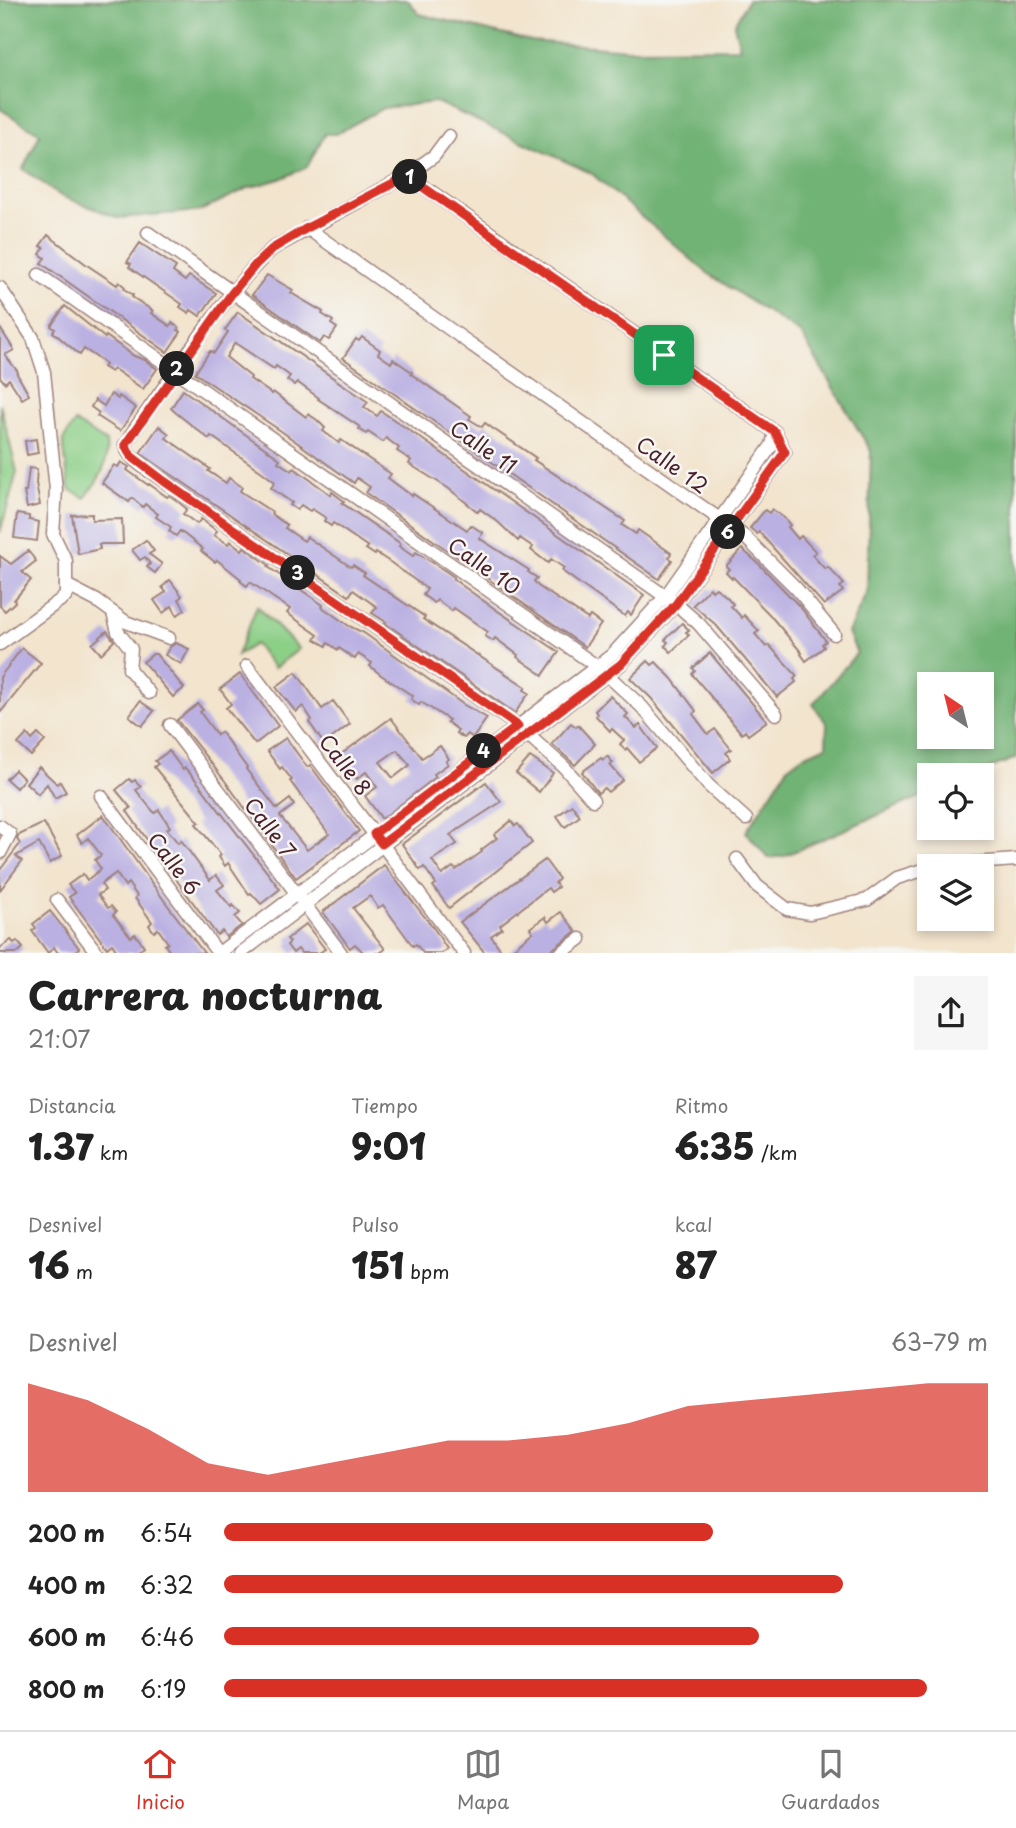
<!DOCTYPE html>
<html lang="es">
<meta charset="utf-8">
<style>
body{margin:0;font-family:"Playpen Sans",sans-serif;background:#f6f6f6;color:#222;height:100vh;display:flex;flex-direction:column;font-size:26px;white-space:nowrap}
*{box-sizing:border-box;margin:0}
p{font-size:23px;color:#767676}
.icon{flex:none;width:38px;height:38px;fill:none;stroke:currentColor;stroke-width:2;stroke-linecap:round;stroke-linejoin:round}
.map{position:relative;height:953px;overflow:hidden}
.drawer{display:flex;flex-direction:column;background:#fff;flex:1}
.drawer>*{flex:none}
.needle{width:46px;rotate:325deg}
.controls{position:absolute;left:917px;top:672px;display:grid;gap:14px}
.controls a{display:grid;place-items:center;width:77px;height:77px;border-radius:0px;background:#fff;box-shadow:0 4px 10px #0003;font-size:35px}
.pin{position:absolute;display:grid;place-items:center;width:60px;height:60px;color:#fff;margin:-30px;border-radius:14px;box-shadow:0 4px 10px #0006}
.km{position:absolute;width:35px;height:35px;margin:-18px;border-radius:50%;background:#222;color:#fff;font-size:19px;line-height:35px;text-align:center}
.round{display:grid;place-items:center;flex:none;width:74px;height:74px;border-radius:0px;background:#f6f6f6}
.head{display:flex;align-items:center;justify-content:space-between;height:119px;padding:0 28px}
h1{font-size:38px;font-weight:800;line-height:52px}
.metrics{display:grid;grid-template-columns:repeat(3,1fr);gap:10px;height:119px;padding:7px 28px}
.metrics div{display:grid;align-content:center}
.metrics b{font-size:35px;font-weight:800}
.metrics small{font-size:19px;font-weight:400}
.metrics p{font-size:19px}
.chart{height:196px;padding:14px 28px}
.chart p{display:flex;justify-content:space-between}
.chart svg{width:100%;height:126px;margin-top:7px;fill:#d93025;opacity:.7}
ul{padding:0 28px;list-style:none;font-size:23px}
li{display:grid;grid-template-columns:112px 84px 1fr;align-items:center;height:52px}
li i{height:18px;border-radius:9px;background:#d93025}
.tabs{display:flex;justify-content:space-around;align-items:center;height:98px;border-top:2px solid #e0e0e0;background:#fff;font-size:19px;color:#767676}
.tabs a{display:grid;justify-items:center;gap:4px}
.tabs .on{color:#d93025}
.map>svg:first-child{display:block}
.green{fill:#8ccf87;stroke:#6b7759;stroke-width:2}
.forest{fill:#71b274;stroke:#5e6850;stroke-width:2;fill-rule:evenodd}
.building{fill:#bab0e2;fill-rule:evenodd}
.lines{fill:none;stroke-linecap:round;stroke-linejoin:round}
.minor-casing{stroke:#9e827c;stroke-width:15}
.minor{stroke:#fff;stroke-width:12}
.route-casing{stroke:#fff;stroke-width:14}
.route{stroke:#d93025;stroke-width:9}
.labels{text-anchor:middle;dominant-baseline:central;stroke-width:5;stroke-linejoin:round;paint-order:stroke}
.street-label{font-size:21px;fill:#4a1f2b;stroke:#f6f6f2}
</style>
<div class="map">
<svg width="1016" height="953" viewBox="0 0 1016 953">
<rect width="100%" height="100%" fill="#f6f6f2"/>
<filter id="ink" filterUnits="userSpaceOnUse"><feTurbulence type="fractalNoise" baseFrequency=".0143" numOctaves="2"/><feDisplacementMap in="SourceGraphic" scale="14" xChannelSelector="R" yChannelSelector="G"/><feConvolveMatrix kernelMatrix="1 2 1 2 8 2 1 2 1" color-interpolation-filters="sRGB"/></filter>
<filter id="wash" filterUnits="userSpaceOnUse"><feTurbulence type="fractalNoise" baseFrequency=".00686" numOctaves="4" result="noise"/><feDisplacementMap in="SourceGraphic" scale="28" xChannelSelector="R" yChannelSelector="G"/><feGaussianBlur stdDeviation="1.57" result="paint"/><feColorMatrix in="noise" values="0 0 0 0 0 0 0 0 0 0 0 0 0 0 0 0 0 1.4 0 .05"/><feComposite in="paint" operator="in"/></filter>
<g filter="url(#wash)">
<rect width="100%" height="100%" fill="#f2e4cd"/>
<g class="green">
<path d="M0 404 17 472 0 533Z"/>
<path d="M75 422 106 442C109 467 99 479 85 498L69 489 63 440Z"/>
<path d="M257 606 299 649 274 668 255 644 237 655Z"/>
</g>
<path class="forest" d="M0 0H408L419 14 531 41 629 49 740 48 734 25 748 0H1016V758L973 775H929V793L784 856 768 858 746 832 788 767 801 757 826 746 827 724 813 704 857 653 848 633 867 591 871 451 801 334 706 272 591 173 436 102 383 108 336 134H325L307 167 280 179 248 188 200 211 119 218 61 196 23 169 40 134 0 109ZM929 684H982V737H929Z"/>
<g id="blocks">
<g class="building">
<path d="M48 235 87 265 117 285 119 282 125 287 124 289 133 295 132 297 153 311 151 313 170 326 172 323 179 328 178 330 181 332 167 352 41 263 45 258 40 254 44 248 40 246Z"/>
<path d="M140 243 176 267 173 272 185 281 189 276 216 293 200 316 191 310 189 313 180 307 182 304 129 267 131 264 127 262Z"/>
<path d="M267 275 293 290 291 293 323 312 322 314 333 321 331 324 337 328 329 340 324 337 320 343 252 295Z"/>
<path d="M65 306 105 338 106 336 134 356 145 360 157 369 143 389 114 369 111 372 103 367 105 365 102 361 84 349 80 355 53 332 55 329 51 326Z"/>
<path d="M238 312 368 402 364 407 377 416 381 411 409 430 644 595 631 615 628 612 625 616 562 571 564 568 551 559 548 563 531 550 533 547 520 538 518 541 498 522 480 509 478 512 448 488 409 464 411 460 397 451 399 448 386 438 383 442 368 432 366 434 359 429 360 427 318 399 319 398 297 382 294 385 287 380 290 376 276 366 274 369 235 343 226 357 251 377 250 379 272 394 273 392 306 417 308 414 317 420 325 428 323 431 339 443 341 440 391 474 388 478 412 496 413 494 467 530 471 525 483 533 479 538 529 570 528 572 537 578 534 581 538 586 588 619 590 616 601 624 585 647 366 493 370 487 357 478 354 483 281 431 195 373 210 351 214 353 228 332 225 330Z"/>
<path d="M0 328 14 350 5 355 18 372 17 374 29 395 22 399 9 379 5 383 0 377Z"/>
<path d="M362 337 380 350 378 354 391 363 393 359 412 372 411 374 471 416 469 419 482 427 485 423 492 428 536 458 534 460 625 521 622 525 636 534 638 530 671 553 669 557 672 560 659 579 343 358 356 339 359 341Z"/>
<path d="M183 390 280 459 278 462 292 471 294 468 331 495 332 492 344 501 342 503 401 544 399 546 413 556 416 552 447 572 454 577 453 579 495 609 559 652 543 675 517 657 518 655 495 638 493 641 485 636 488 632 454 608 452 611 437 600 434 603 423 595 427 589 390 562 376 553 375 555 366 549 368 547 333 523 331 526 324 521 326 518 312 509 310 511 301 505 297 510 290 505 292 503 271 488 275 482 262 472 211 436 209 439 175 412 171 408Z"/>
<path d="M111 394 118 399 119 396 136 408 120 431 97 416 99 413 91 407 95 400 104 406Z"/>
<path d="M159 426 169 434 166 438 210 469 208 471 226 483 229 478 242 487 240 491 272 512 271 514 287 525 285 528 304 541 307 537 351 567 353 565 365 573 363 575 425 617 423 619 526 687 524 690 529 693 515 713 385 623 386 622 372 613 377 607 353 590 349 596 140 453Z"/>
<path d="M36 439 38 453 27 455 25 441Z"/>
<path d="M121 462 129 467 127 470 148 485 149 484 167 497 169 495 176 500 187 509 183 514 197 524 201 519 217 531 214 535 228 544 230 541 242 550 244 547 269 565 268 567 323 605 322 607 349 626 364 633 464 705 487 718 473 738 468 734 464 738 456 733 458 730 447 722 449 720 421 702 419 705 411 699 413 696 381 675 370 666 372 663 358 654 355 659 339 648 338 650 328 643 326 646 315 639 318 635 287 613 290 609 250 582 247 586 240 581 241 579 217 560 215 562 201 551 203 549 180 531 176 536 169 531 171 527 156 517 158 514 145 504 143 507 132 498 129 502 102 483 114 465 118 467Z"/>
<path d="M29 468 37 469 36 483 40 505 27 508 24 492H26Z"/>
<path d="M772 509 784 518 790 525 788 527 798 539 801 536 816 552 812 555 825 569 828 567 844 584 840 587 843 591 824 605 759 532 757 534 750 528 765 510 769 513Z"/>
<path d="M17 514 29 516V520L39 522 37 541 14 538Z"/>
<path d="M92 514V520L122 519 123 544H99L100 549 78 554 72 515Z"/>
<path d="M146 540 154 551 149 554 162 564 155 573 147 567 150 564 145 557 140 560 132 550Z"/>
<path d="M742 549 759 564 801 608 826 641 822 644 824 647 806 661 801 654 802 653 769 614 733 577 732 578 726 572 729 569 726 566Z"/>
<path d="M28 551 36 561 22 572 31 580 14 600 15 602 5 611 0 606V556L11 564Z"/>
<path d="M170 580 182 596 179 599 185 610 177 615 172 606 163 613 154 600 166 592 162 587Z"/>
<path d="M710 588 712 591 716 588 727 597 733 604 731 606 742 618 744 615 759 631 755 634 766 647 769 645 797 676 794 679 796 682 777 697 716 625 693 605Z"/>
<path d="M682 623 689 630 686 632 689 635 671 652 665 646 668 642 665 640Z"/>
<path d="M107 631 114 641 101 654 92 644Z"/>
<path d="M176 643 189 649 181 664 165 655 170 647Z"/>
<path d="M22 648 41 663 0 713V677Z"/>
<path d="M710 653 767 721 748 735 745 731 742 734 692 674 695 671 693 668Z"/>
<path d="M153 654H156L184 688 173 697 143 662Z"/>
<path d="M648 661 652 665 656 662 672 679 696 711 693 714 708 734 715 729 731 749 726 753 730 759 713 773 651 698 630 678Z"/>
<path d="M296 672 322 709 333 701 350 724 324 744 309 722 312 720 303 706 296 712 276 687Z"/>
<path d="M240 674 278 726 255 744 226 708 231 704 220 689Z"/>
<path d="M610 696 628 714 625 717 636 728 640 725 657 748 639 762 627 748 625 750 620 744 624 740 612 729 610 731 596 716 597 714 595 711Z"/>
<path d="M140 701 154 711 142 726 129 716Z"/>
<path d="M198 704 203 710 200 712 205 719 217 735 221 732 247 768 246 769 277 809 290 799 294 805 280 816 307 850 329 834 290 781 292 780 282 767 280 769 267 751 286 738 307 767 310 765 359 831 296 878 225 781 177 720Z"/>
<path d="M391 718 422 758 440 746 449 759 446 761 448 764 434 774 436 777 382 819 365 796 377 787 366 772 357 779 355 776 351 779 336 758ZM397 750 410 765 393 778 380 762Z"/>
<path d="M571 723 576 727 578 725 595 744 575 765 552 744Z"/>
<path d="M27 734 32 740 38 734 45 741 31 756 18 744Z"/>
<path d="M169 751 183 770 185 768 195 779 280 889 261 904 251 893 249 894 228 863 225 866 219 857 221 855 196 824 199 822 154 767 158 764 155 761Z"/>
<path d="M607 756 613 763 610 765 623 780 608 792 604 788 598 793 582 772 601 758 603 760Z"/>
<path d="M530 757 553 773 539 792 516 773Z"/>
<path d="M39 767 57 784 60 782 66 792 55 798 47 784 38 794 26 783Z"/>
<path d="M15 770 24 779 16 788 6 779Z"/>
<path d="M129 779 132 782 135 780 141 787 136 790 152 810 155 813 159 810 170 827 167 829 178 843 181 840 210 880 216 875 224 885 217 890 231 907 233 905 240 913 235 917 242 925 226 937 222 931 217 935 178 882 172 870 175 867 166 855 162 858 155 851 127 811 131 808 116 790Z"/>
<path d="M486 782 501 802 450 835 457 844 432 860 442 875 453 867 456 870 482 852 481 850 497 838 494 835 511 821 515 826 518 824 532 843 449 908 433 886 436 884 424 867 420 870 402 844Z"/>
<path d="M572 805 580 816 565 827 557 816Z"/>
<path d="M103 815 166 903 204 953H171L165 945 168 943 158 929 154 932 149 925 152 922 135 898 137 896 128 883 125 886 116 873 101 884 105 890 98 895 108 908 111 906 116 912 113 915 131 937 135 934 144 946 136 953H118L112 944 107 948 69 897 75 893 68 885 83 874 87 880 101 869 95 860 101 855 88 838 82 843 77 835Z"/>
<path d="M44 823 62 856 50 863 39 843 16 856 22 861 0 890V870L20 844 17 839 19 835Z"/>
<path d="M545 860 559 879 555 883 558 887 551 892 548 888 500 925 502 928 491 936 503 953H485L460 922Z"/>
<path d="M384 865 435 930 447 949 442 953H423L416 944 413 946 383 905 378 908 370 896 353 908 385 949 380 953H364L355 944 350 948 323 912Z"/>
<path d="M50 911 79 948 73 953H58L54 947 48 953 32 931 36 928 33 924Z"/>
<path d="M561 912 576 931 553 949 548 953H508L533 932 530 928 545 917 548 922Z"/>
<path d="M306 924 325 949 319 953H301L298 949 293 953 287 945 290 942 287 939Z"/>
<path d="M11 940 14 943 17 941 23 948 17 953H0V948Z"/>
</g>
</g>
</g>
<g filter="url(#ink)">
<use href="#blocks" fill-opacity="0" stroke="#9e827c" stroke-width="2"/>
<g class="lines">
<defs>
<g id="minor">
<path d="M449 136 434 156 407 175 272 249C245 274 224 303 203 332 179 366 155 400 131 435L125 445C129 461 151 471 164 481L518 726 564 767 593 800"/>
<path d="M307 228 472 345"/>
<path d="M148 233 676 604 699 624 776 714"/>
<path d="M39 275 602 670 642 707 708 785 746 819"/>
<path d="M0 288 33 338 44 372 56 490 53 534 66 561V596L0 644"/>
<path d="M472 345 745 537 796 588 834 634"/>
<path d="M66 585 97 601 126 622 169 638"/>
<path d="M113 613 118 632 131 649 129 669 149 693"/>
<path d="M247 666 464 953"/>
<path d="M170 725 341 953"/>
<path d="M101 796 218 953"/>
<path d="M0 826 10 834 0 853"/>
<path d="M737 859 757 886 787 909 810 913 867 900 897 878 929 868"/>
<path d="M933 866 1016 860"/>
<path d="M57 900 97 953"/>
<path d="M219 953 612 655 665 597 772 445 775 432"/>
<path d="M241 953 621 664 676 604 785 452 775 432 407 175"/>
<path d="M561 953 580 939"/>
</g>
</defs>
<use href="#minor" class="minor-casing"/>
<use href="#minor" class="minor"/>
</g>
</g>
<g class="lines" filter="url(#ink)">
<defs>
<path id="route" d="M407 176 775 432 785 452 676 604 621 664 382 844 374 834 518 726 164 481 131 456 125 445 232 293 256 264 272 249 307 228Z"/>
</defs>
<use href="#route" class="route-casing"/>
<use href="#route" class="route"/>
</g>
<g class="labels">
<g class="street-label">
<text transform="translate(484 446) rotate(35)">Calle 11</text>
<text transform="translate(673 464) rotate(35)">Calle 12</text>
<text transform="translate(485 565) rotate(35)">Calle 10</text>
<text transform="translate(346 764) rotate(53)">Calle 8</text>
<text transform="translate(271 827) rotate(53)">Calle 7</text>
<text transform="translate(175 863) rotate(53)">Calle 6</text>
</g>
</g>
</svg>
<div class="controls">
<a><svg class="needle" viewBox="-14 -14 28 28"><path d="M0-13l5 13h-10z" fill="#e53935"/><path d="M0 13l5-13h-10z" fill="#767676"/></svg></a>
<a><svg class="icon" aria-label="locate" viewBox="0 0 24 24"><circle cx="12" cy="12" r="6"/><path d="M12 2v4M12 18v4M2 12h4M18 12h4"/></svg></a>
<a><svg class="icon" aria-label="layers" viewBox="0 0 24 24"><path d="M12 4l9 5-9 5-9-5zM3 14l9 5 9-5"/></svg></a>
</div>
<div class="pin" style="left:664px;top:355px;background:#1e9e55"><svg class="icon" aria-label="arrive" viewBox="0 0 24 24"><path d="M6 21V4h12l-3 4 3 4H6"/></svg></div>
<b class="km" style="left:410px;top:177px">1</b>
<b class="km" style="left:177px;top:369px">2</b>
<b class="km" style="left:298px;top:573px">3</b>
<b class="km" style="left:484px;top:751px">4</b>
<b class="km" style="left:728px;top:532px">6</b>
</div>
<section class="drawer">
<div class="head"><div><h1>Carrera nocturna</h1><p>21:07</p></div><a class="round"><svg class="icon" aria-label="share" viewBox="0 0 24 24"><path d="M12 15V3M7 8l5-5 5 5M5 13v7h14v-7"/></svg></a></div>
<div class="metrics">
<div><p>Distancia</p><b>1.37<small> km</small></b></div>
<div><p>Tiempo</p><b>9:01</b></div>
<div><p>Ritmo</p><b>6:35<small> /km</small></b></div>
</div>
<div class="metrics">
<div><p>Desnivel</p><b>16<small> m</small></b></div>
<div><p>Pulso</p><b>151<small> bpm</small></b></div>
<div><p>kcal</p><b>87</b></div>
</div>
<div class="chart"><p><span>Desnivel</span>63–79 m</p>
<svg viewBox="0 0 160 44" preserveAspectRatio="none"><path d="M0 44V6L10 12L20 22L30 34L40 38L50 34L60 30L70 26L80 26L90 24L100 20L110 14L120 12L130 10L140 8L150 6L160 6V44z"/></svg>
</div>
<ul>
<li><b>200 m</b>6:54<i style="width:64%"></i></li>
<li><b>400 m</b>6:32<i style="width:81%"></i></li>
<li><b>600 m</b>6:46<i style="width:70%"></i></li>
<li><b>800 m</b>6:19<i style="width:92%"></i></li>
</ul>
</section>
<nav class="tabs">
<a class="on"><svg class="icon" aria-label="home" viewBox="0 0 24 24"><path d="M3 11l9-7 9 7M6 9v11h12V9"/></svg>Inicio</a>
<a><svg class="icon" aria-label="map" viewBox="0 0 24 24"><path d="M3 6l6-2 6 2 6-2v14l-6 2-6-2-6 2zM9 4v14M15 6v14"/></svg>Mapa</a>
<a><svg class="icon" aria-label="saved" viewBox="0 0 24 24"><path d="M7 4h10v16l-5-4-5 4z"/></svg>Guardados</a>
</nav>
